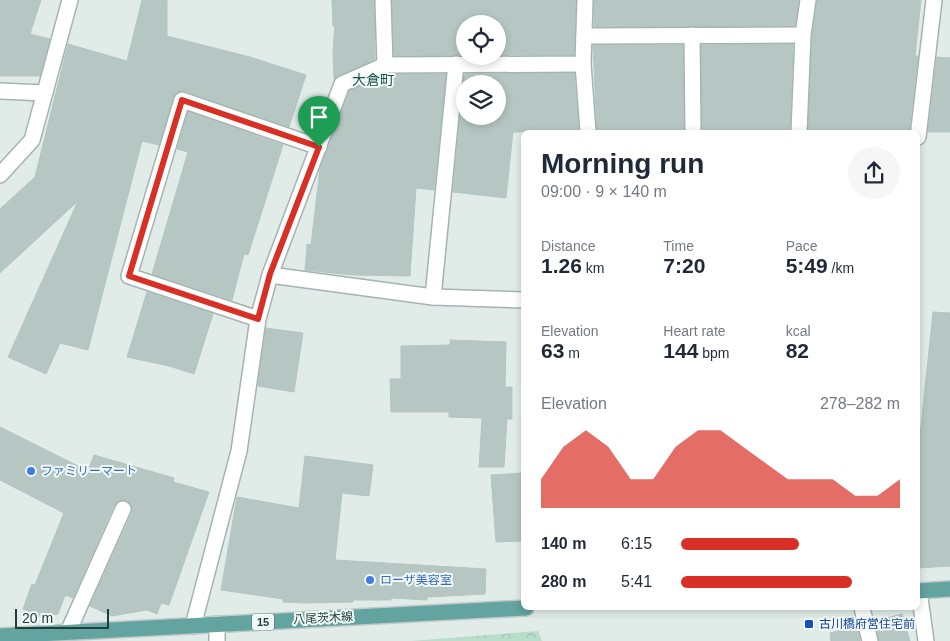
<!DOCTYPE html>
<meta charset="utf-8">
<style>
body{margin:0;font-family:Helvetica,"Noto Sans JP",sans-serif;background:#f6f6f7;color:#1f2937;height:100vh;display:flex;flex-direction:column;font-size:19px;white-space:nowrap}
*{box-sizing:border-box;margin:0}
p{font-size:16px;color:#747a83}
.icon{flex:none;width:28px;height:28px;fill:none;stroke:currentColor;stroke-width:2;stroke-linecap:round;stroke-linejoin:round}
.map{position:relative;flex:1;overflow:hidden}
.panel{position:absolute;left:521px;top:130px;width:399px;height:480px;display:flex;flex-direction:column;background:#fff;border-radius:8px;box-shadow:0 2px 8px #0003}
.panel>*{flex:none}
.controls{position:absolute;left:456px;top:15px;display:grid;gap:10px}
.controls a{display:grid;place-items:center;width:50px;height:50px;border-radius:50%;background:#fff;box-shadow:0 2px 8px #0003;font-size:25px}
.scale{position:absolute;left:15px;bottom:12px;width:94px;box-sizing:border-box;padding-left:5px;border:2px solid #203e3c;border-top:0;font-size:14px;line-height:18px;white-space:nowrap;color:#203e3c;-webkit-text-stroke:4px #f1f9f6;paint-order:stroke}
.pin{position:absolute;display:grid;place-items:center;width:42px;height:42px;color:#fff;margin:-51px -21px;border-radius:50% 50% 50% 0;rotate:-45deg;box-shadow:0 0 5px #0007}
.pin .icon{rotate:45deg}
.round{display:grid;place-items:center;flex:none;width:52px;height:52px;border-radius:26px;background:#f6f6f7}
.head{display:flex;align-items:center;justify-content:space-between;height:85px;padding:0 20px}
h1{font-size:28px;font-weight:800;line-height:38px}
.metrics{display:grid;grid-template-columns:repeat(3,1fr);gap:8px;height:85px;padding:5px 20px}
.metrics div{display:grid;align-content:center}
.metrics b{font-size:21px;font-weight:800}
.metrics small{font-size:14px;font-weight:400}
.metrics p{font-size:14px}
.chart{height:140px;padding:10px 20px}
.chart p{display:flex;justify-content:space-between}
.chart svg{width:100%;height:90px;margin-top:5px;fill:#d93025;opacity:.7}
ul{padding:0 20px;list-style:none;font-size:16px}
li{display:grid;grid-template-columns:80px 60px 1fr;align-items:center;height:38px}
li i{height:12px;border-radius:6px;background:#d93025}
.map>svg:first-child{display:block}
.park{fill:url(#park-crowns)}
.building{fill:#b6c7c3;stroke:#b3c6c2;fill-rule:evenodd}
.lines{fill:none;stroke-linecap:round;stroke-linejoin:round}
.service-casing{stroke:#a3b4b2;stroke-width:18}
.minor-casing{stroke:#a3b4b2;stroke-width:18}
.primary-casing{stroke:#c1c9c8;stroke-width:18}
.service{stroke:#fff;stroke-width:15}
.minor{stroke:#fff;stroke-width:15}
.primary{stroke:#63a4a1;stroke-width:15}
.route-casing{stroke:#fff;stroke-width:10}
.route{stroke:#d93025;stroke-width:6}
.shop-dot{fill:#3f7fe0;stroke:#f1f9f6;stroke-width:2}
.transit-dot{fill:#1a4fb4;stroke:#f1f9f6;stroke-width:2}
.labels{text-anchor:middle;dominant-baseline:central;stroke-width:4;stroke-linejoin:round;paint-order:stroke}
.shield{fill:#f1f9f6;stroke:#5f7674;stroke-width:1}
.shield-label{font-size:11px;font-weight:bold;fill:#203e3c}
.shop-label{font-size:12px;fill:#366cbe;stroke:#f1f9f6;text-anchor:start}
.street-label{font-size:12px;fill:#203e3c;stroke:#f1f9f6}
.transit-label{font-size:12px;fill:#164399;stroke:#f1f9f6;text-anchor:start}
.neighbourhood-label{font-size:14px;fill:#1b514f;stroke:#f1f9f6}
</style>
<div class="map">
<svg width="950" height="641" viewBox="0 0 950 641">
<defs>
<pattern id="park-crowns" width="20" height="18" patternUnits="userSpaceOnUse" patternTransform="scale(1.25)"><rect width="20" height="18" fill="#b8decb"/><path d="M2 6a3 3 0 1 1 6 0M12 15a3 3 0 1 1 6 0" fill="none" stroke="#9ec0af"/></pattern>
</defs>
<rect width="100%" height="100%" fill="#e1ece9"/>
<path class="park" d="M538 631 542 641H410Z"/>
<g class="building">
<path d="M0 0H41L30 34 50 39 40 76H0Z"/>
<path d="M142 0H167V36L250 57 306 75 289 127 185 91 175 93 159 145 142 141 88 350 60 343 46 374 8 357 78 201 0 273V209L35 177 68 44 127 61Z"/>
<path d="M332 0H374L375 59 334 79 333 50 335 26H333Z"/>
<path d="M392 0H576L574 55H498V24H465V55L394 56Z"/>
<path d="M594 0H799L795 26 594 27Z"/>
<path d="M817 0H921L915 56H918L909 132H808L812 36Z"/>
<path d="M793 44 790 132H702L701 45Z"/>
<path d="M593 45H683L684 132H597Z"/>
<path d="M937 57 950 58V132H928Z"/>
<path d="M574 73 579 132H513L506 198 453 192 464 74ZM465 84H498V116H465Z"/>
<path d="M387 74H446L434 190 416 188 410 276 352 275 305 270 307 244 311 245 320 169 349 91Z"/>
<path d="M188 112 283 145 248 255 244 254 232 300 152 274 188 152 177 149Z"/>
<path d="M147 292 213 314 194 374 169 366 127 357Z"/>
<path d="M933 312 950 313V566L918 568V455Z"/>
<path d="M266 328 303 333 294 392 258 386Z"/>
<path d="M450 340 506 342 505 387H512V419H507L504 467H479L482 418 449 417V412H391L390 379H401V346L450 345Z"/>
<path d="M0 427 88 471 94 455 174 478 173 482 209 492 169 605 161 603 157 614 147 610 112 616 90 606 132 513 131 504 123 500 114 505 73 598 65 595 58 614 42 617 23 609 32 584 35 585 64 513 0 480Z"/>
<path d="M305 456 373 465 369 496 342 493 335 560 486 569 485 594 427 597V600L391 598V600H353V602L304 603 283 602V599L221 590 237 497 299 508Z"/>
<path d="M522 473 524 541 496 542 491 475Z"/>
<path d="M902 614 910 641H879L875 621Z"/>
<path d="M857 626 860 641H831L830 633Z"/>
</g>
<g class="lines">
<defs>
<g id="service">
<path d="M692 35 693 132"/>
<path d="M0 91 45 93"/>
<path d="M68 632 123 509"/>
</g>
<g id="minor">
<path d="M383 0 385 65"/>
<path d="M584 36 803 35"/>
<path d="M583 64 588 132"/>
<path d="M799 132 803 35 808 0"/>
<path d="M918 137 934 0"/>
<path d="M0 175 32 140 70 0"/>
<path d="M270 275 433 297 524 300"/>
<path d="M433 297 456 64"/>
<path d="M258 319 129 276 182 100 319 147"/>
<path d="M919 591 926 641"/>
<path d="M862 608 870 641"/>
<path d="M193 626 239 451 258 319 270 275 342 84 385 65 583 64 585 0"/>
<path d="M217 641V624"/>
</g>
<g id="primary">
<path d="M918 591 950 589"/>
<path d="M0 636 526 608"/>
</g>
</defs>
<use href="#service" class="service-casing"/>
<use href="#minor" class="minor-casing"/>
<use href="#primary" class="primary-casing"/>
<use href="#service" class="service"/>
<use href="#minor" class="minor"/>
<use href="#primary" class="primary"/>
</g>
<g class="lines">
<defs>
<path id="route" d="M182 100 319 147 270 274 258 319 129 276Z"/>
</defs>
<use href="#route" class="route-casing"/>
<use href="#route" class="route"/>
</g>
<g class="shop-dot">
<circle cx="31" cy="471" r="5"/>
<circle cx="370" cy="580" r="5"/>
</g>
<rect class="transit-dot" x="804" y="619" width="10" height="10" rx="2.5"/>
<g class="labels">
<rect class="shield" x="252" y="613.5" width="22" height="17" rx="4"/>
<g class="shield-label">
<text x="263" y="622">15</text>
</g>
<g class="shop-label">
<text x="41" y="471">ファミリーマート</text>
<text x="380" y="580">ローザ美容室</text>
</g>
<g class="street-label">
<text transform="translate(323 618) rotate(-3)">八尾茨木線</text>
</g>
<g class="transit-label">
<text x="819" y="624">古川橋府営住宅前</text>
</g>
<g class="neighbourhood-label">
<text x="373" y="80">大倉町</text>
</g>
</g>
</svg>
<div class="controls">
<a><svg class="icon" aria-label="locate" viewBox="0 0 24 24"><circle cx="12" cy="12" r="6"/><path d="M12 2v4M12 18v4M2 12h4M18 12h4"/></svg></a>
<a><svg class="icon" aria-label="layers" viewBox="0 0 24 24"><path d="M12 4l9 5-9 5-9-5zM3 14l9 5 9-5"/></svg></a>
</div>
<div class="scale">20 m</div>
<div class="pin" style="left:319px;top:147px;background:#1e9e55"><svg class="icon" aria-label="arrive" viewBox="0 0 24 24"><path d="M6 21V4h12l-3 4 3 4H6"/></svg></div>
<section class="panel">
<div class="head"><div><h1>Morning run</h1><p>09:00 · 9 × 140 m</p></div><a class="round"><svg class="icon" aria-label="share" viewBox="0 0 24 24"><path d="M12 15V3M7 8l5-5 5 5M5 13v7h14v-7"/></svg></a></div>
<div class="metrics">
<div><p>Distance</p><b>1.26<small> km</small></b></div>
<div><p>Time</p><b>7:20</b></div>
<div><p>Pace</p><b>5:49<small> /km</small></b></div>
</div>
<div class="metrics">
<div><p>Elevation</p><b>63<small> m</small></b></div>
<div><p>Heart rate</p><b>144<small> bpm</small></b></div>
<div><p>kcal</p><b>82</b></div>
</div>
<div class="chart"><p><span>Elevation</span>278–282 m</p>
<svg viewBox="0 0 160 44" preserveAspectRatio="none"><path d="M0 44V30L10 14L20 6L30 14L40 30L50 30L60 14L70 6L80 6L90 14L100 22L110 30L120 30L130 30L140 38L150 38L160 30V44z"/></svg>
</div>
<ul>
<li><b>140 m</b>6:15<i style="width:54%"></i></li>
<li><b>280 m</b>5:41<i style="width:78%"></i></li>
</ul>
</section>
</div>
